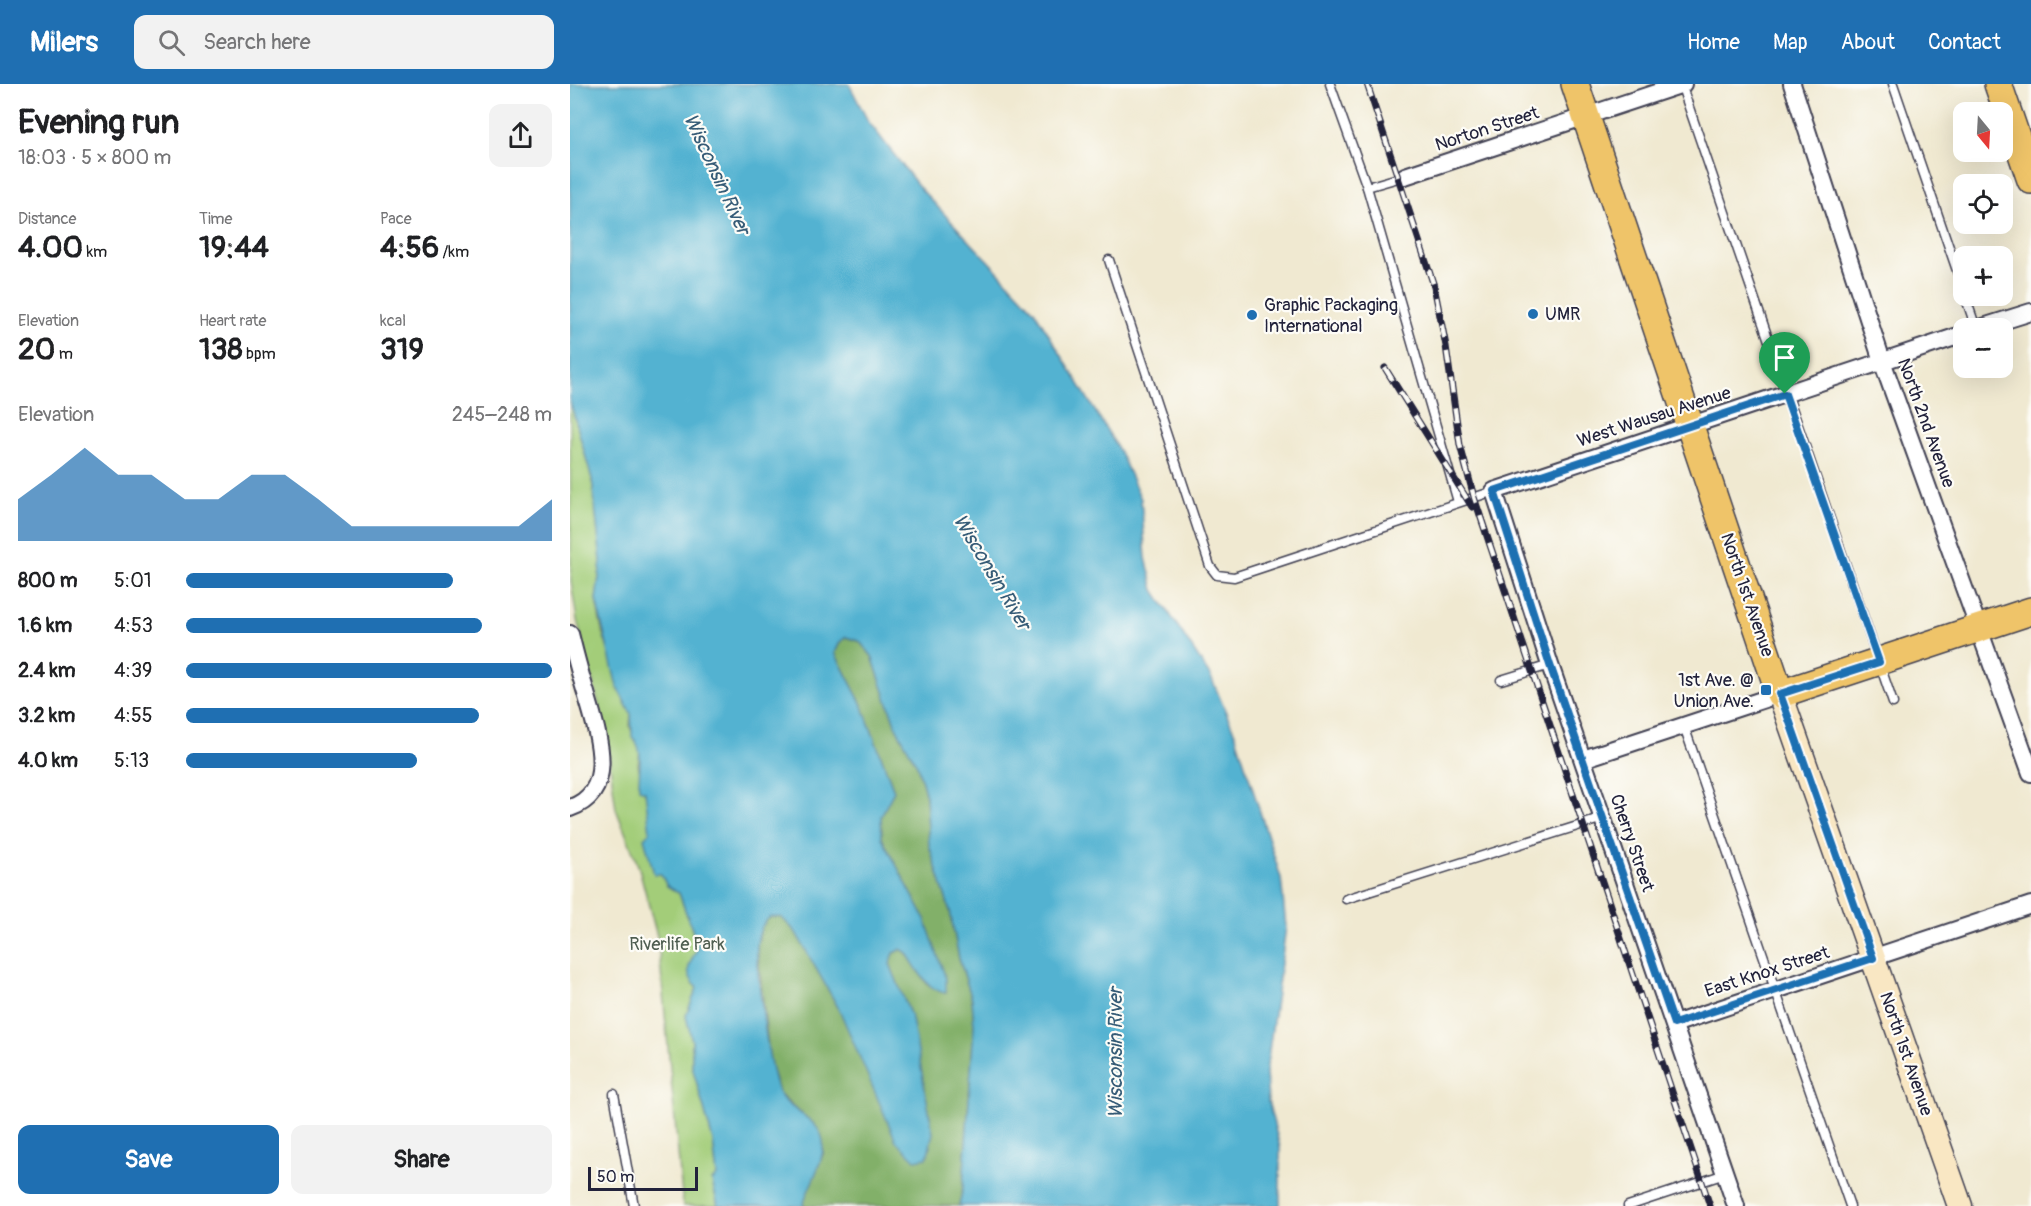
<!DOCTYPE html>
<meta charset="utf-8">
<style>
body{margin:0;font-family:Pangolin,sans-serif;background:#f2f2f2;color:#202124;height:100vh;display:flex;flex-direction:column;font-size:22px;white-space:nowrap}
*{box-sizing:border-box;margin:0}
p{font-size:20px;color:#757577}
.icon{flex:none;width:33px;height:33px;fill:none;stroke:currentColor;stroke-width:2;stroke-linecap:round;stroke-linejoin:round}
.map{position:relative;flex:1;overflow:hidden}
.sheet{display:flex;flex-direction:column;background:#fff;width:570px}
.sheet>*{flex:none}
.needle{width:39px;rotate:162deg}
.tools{position:absolute;left:1383px;top:18px;display:grid;gap:12px}
.tools a{display:grid;place-items:center;width:60px;height:60px;border-radius:12px;background:#fff;box-shadow:0 6px 24px #0002;font-size:30px}
.scale{position:absolute;left:18px;bottom:15px;width:110px;box-sizing:border-box;padding-left:6px;border:3px solid #22223b;border-top:0;font-size:16px;line-height:21px;white-space:nowrap;color:#22223b;-webkit-text-stroke:4px #fdfcf7;paint-order:stroke}
.pin{position:absolute;display:grid;place-items:center;width:51px;height:51px;color:#fff;margin:-62px -26px;border-radius:50% 50% 50% 0;rotate:-45deg;box-shadow:0 0 6px #0007}
.pin .icon{rotate:45deg}
.round{display:grid;place-items:center;flex:none;width:63px;height:63px;border-radius:12px;background:#f2f2f2}
.summary{display:flex;align-items:center;justify-content:space-between;height:102px;padding:0 18px}
h1{font-size:33px;font-weight:800;line-height:45px}
.metrics{display:grid;grid-template-columns:repeat(3,1fr);gap:9px;height:102px;padding:6px 18px}
.metrics div{display:grid;align-content:center}
.metrics b{font-size:30px;font-weight:800}
.metrics small{font-size:16px;font-weight:400}
.metrics p{font-size:16px}
.chart{height:168px;padding:12px 18px}
.chart p{display:flex;justify-content:space-between}
.chart svg{width:100%;height:108px;margin-top:6px;fill:#1f6fb2;opacity:.7}
.cta{display:flex;gap:12px;margin-top:auto;padding:12px 18px}
.cta a{flex:1;height:69px;border-radius:12px;background:#1f6fb2;color:#fff;font-size:24px;font-weight:800;line-height:69px;text-align:center}
.cta a+a{background:#f2f2f2;color:#202124}
ul{padding:0 18px;list-style:none;font-size:20px}
li{display:grid;grid-template-columns:96px 72px 1fr;align-items:center;height:45px}
li i{height:15px;border-radius:8px;background:#1f6fb2}
header{display:flex;align-items:center;gap:36px;box-sizing:border-box;height:84px;padding:0 30px;background:#1f6fb2;color:#fff}
header strong{font-size:28px}
nav{display:flex;gap:33px;margin-inline-start:auto;font-size:21px}
.search{width:420px;height:54px;background:#f2f2f2;display:flex;align-items:center;gap:15px;box-sizing:border-box;padding:0 21px;border-radius:12px;color:#757577;font-size:22px}
main{display:flex;flex:1;min-height:0}
.map>svg:first-child{display:block}
.green{fill:#a3cd79;stroke:#62785a;stroke-width:1.5}
.forest{fill:#82b069;stroke:#526952;stroke-width:1.5}
.water{fill:#53b2d1;stroke:#3a6a86;stroke-width:1.5}
.lines{fill:none;stroke-linecap:round;stroke-linejoin:round}
.lane-casing{stroke:#414052;stroke-width:11}
.street-casing{stroke:#414052;stroke-width:20}
.secondary-casing{stroke:#414052;stroke-width:27}
.primary-casing{stroke:#414052;stroke-width:30}
.lane{stroke:#fff;stroke-width:8}
.street{stroke:#fff;stroke-width:16}
.secondary{stroke:#f9e7c3;stroke-width:24}
.primary{stroke:#efc469;stroke-width:27}
.rail-casing{stroke:#22223b;stroke-width:7}
.rail{stroke:#fdfcf7;stroke-width:4.5;stroke-dasharray:14;stroke-linecap:butt}
.route-casing{stroke:#fff;stroke-width:12}
.route{stroke:#1f6fb2;stroke-width:8}
.poi-dot{fill:#1f6fb2;stroke:#fdfcf7;stroke-width:2}
.labels{text-anchor:middle;dominant-baseline:central;stroke-width:4.5;stroke-linejoin:round;paint-order:stroke}
.street-label{font-size:18px;fill:#22223b;stroke:#fdfcf7}
.poi-label{font-size:18px;fill:#22223b;stroke:#fdfcf7;text-anchor:start}
.park-label{font-size:18px;fill:#4f5e51;stroke:#fdfcf7}
.water-label{font-size:20px;font-style:italic;fill:#365c77;stroke:#fdfcf7}
</style>
<header>
<strong>Milers</strong>
<div class="search"><svg class="icon" aria-label="search" viewBox="0 0 24 24"><circle cx="10" cy="10" r="6"/><path d="M15 15l6 6"/></svg>Search here</div>
<nav><a>Home</a><a>Map</a><a>About</a><a>Contact</a></nav>
</header>
<main>
<section class="sheet">
<div class="summary"><div><h1>Evening run</h1><p>18:03 · 5 × 800 m</p></div><a class="round"><svg class="icon" aria-label="share" viewBox="0 0 24 24"><path d="M12 15V3M7 8l5-5 5 5M5 13v7h14v-7"/></svg></a></div>
<div class="metrics">
<div><p>Distance</p><b>4.00<small> km</small></b></div>
<div><p>Time</p><b>19:44</b></div>
<div><p>Pace</p><b>4:56<small> /km</small></b></div>
</div>
<div class="metrics">
<div><p>Elevation</p><b>20<small> m</small></b></div>
<div><p>Heart rate</p><b>138<small> bpm</small></b></div>
<div><p>kcal</p><b>319</b></div>
</div>
<div class="chart"><p><span>Elevation</span>245–248 m</p>
<svg viewBox="0 0 160 44" preserveAspectRatio="none"><path d="M0 44V27L10 17L20 6L30 17L40 17L50 27L60 27L70 17L80 17L90 27L100 38L110 38L120 38L130 38L140 38L150 38L160 27V44z"/></svg>
</div>
<ul>
<li><b>800 m</b>5:01<i style="width:73%"></i></li>
<li><b>1.6 km</b>4:53<i style="width:81%"></i></li>
<li><b>2.4 km</b>4:39<i style="width:100%"></i></li>
<li><b>3.2 km</b>4:55<i style="width:80%"></i></li>
<li><b>4.0 km</b>5:13<i style="width:63%"></i></li>
</ul>
<div class="cta"><a>Save</a><a>Share</a></div>
</section>
<div class="map">
<svg width="1461" height="1122" viewBox="0 0 1461 1122">
<rect width="100%" height="100%" fill="#fdfcf7"/>
<filter id="ink" filterUnits="userSpaceOnUse"><feTurbulence type="fractalNoise" baseFrequency=".0167" numOctaves="2"/><feDisplacementMap in="SourceGraphic" scale="12" xChannelSelector="R" yChannelSelector="G"/><feConvolveMatrix kernelMatrix="1 2 1 2 8 2 1 2 1" color-interpolation-filters="sRGB"/></filter>
<filter id="wash" filterUnits="userSpaceOnUse"><feTurbulence type="fractalNoise" baseFrequency=".008" numOctaves="4" result="noise"/><feDisplacementMap in="SourceGraphic" scale="24" xChannelSelector="R" yChannelSelector="G"/><feGaussianBlur stdDeviation="1.35" result="paint"/><feColorMatrix in="noise" values="0 0 0 0 0 0 0 0 0 0 0 0 0 0 0 0 0 1.4 0 .05"/><feComposite in="paint" operator="in"/></filter>
<g filter="url(#wash)">
<rect width="100%" height="100%" fill="#f0e9d1"/>
<path class="green" d="M0 317 22 395 31 477 26 516 32 547 45 586 47 603 61 630 60 643 70 667 68 681 78 720 80 749 91 790 97 802 109 809 128 862 122 899 127 904 116 932 122 957V982L143 1057 147 1092 142 1097 148 1122H113L88 856 69 784 46 725 36 650 7 536 1 497Z"/>
<path class="forest" d="M276 553 289 557 302 572 326 643 347 681 356 712 359 761 380 827 389 874 402 915 404 942 393 1103 389 1122H233L237 1105 254 1068 244 1040 210 1011 200 981 187 862 192 839 200 833H211L225 847 269 925 342 935 320 880 324 869 331 865 336 868 357 900 376 909 355 835 312 754 311 732 324 707 292 621 265 569 270 558Z"/>
<path class="water" d="M0 0H279L298 37 350 104 464 226 549 366 571 415 576 474 584 506 641 593 666 652 711 794 716 843 696 989 698 1017 710 1063V1122H389L393 1103 404 942 402 915 389 874 380 827 359 761 356 712 347 681 326 643 302 572 289 557 276 553 270 558 265 569 292 621 324 707 311 732 312 754 355 835 376 895V909C356 906 347 884 336 868L331 865 324 869 320 880 342 935 363 1049 357 1074 345 1076 326 1057 269 925 225 847 211 833H200C191 840 188 849 187 861 186 884 199 993 210 1011 221 1028 249 1034 253 1057 256 1076 238 1102 233 1122H148L142 1097 147 1092 143 1057 122 982V957L116 932 127 904C111 884 121 881 128 862L109 809 97 802 91 790H84L74 754 80 748 75 707 69 705C68 688 75 664 62 653L61 630 47 603 26 516 31 477 22 395 0 317Z"/>
</g>
<g filter="url(#ink)">
<g class="lines">
<defs>
<g id="lane">
<path d="M760 0 797 103 888 418"/>
<path d="M1111 0 1323 619"/>
<path d="M1323 0 1394 207"/>
<path d="M797 103 835 92"/>
<path d="M539 176 640 482 647 491 664 493 924 407"/>
<path d="M1395 212 1406 244"/>
<path d="M931 596 980 581"/>
<path d="M1114 642 1280 1122"/>
<path d="M776 815 1033 734"/>
<path d="M44 1010 64 1122"/>
<path d="M1058 1122 1155 1090"/>
</g>
<g id="street">
<path d="M1222 0 1312 277 1461 689"/>
<path d="M835 92 1113 0"/>
<path d="M1410 244 1461 228"/>
<path d="M0 550C5 570 10 590 16 609 26 645 50 707 0 724"/>
<path d="M1013 675 1210 610"/>
<path d="M1104 940 1461 821"/>
<path d="M1166 1122 980 581 924 407 1394 250"/>
</g>
<path id="secondary" d="M1210 610 1390 1122"/>
<g id="primary">
<path d="M1005 0 1210 610 1461 527"/>
<path d="M1428 0 1461 96"/>
</g>
</defs>
<use href="#lane" class="lane-casing"/>
<use href="#street" class="street-casing"/>
<use href="#secondary" class="secondary-casing"/>
<use href="#primary" class="primary-casing"/>
<use href="#lane" class="lane"/>
<use href="#street" class="street"/>
<use href="#secondary" class="secondary"/>
<use href="#primary" class="primary"/>
<defs>
<g id="rail">
<path d="M797 0 864 202 876 262 890 361 904 413 1140 1122"/>
<path d="M815 284 902 423"/>
</g>
</defs>
<use href="#rail" class="rail-casing"/>
<use href="#rail" class="rail"/>
</g>
</g>
<g class="lines" filter="url(#ink)">
<defs>
<path id="route" d="M1215 310 1309 578 1210 610 1303 874 1104 940 980 581 924 407Z"/>
</defs>
<use href="#route" class="route-casing"/>
<use href="#route" class="route"/>
</g>
<g class="poi-dot">
<circle cx="963" cy="230" r="6"/>
<circle cx="682" cy="231" r="6"/>
<rect x="1190" y="600" width="12" height="12" rx="3"/>
</g>
<g class="labels">
<g class="street-label">
<text transform="translate(917 45) rotate(-18)">Norton Street</text>
<text transform="translate(1084 333) rotate(-18)">West Wausau Avenue</text>
<text transform="translate(1356 339) rotate(70)">North 2nd Avenue</text>
<text transform="translate(1177 511) rotate(71)">North 1st Avenue</text>
<text transform="translate(1062 759) rotate(71)">Cherry Street</text>
<text transform="translate(1197 888) rotate(-18)">East Knox Street</text>
<text transform="translate(1336 970) rotate(71)">North 1st Avenue</text>
</g>
<g class="poi-label">
<text x="694" y="221">Graphic Packaging<tspan x="694" dy="21">International</tspan></text>
<text x="975" y="230">UMR</text>
<text x="1184" y="596" text-anchor="end">1st Ave. @<tspan x="1184" dy="21">Union Ave.</tspan></text>
</g>
<g class="park-label">
<text x="107" y="860">Riverlife Park</text>
</g>
<g class="water-label">
<text transform="translate(147 90) rotate(65)">Wisconsin River</text>
<text transform="translate(422 488) rotate(59)">Wisconsin River</text>
<text transform="translate(545 969) rotate(-90)">Wisconsin River</text>
</g>
</g>
</svg>
<div class="tools">
<a><svg class="needle" viewBox="-14 -14 28 28"><path d="M0-13l5 13h-10z" fill="#e53935"/><path d="M0 13l5-13h-10z" fill="#757577"/></svg></a>
<a><svg class="icon" aria-label="locate" viewBox="0 0 24 24"><circle cx="12" cy="12" r="6"/><path d="M12 2v4M12 18v4M2 12h4M18 12h4"/></svg></a>
<a>+</a>
<a>−</a>
</div>
<div class="scale">50 m</div>
<div class="pin" style="left:1215px;top:310px;background:#1e9e55"><svg class="icon" aria-label="arrive" viewBox="0 0 24 24"><path d="M6 21V4h12l-3 4 3 4H6"/></svg></div>
</div>
</main>
